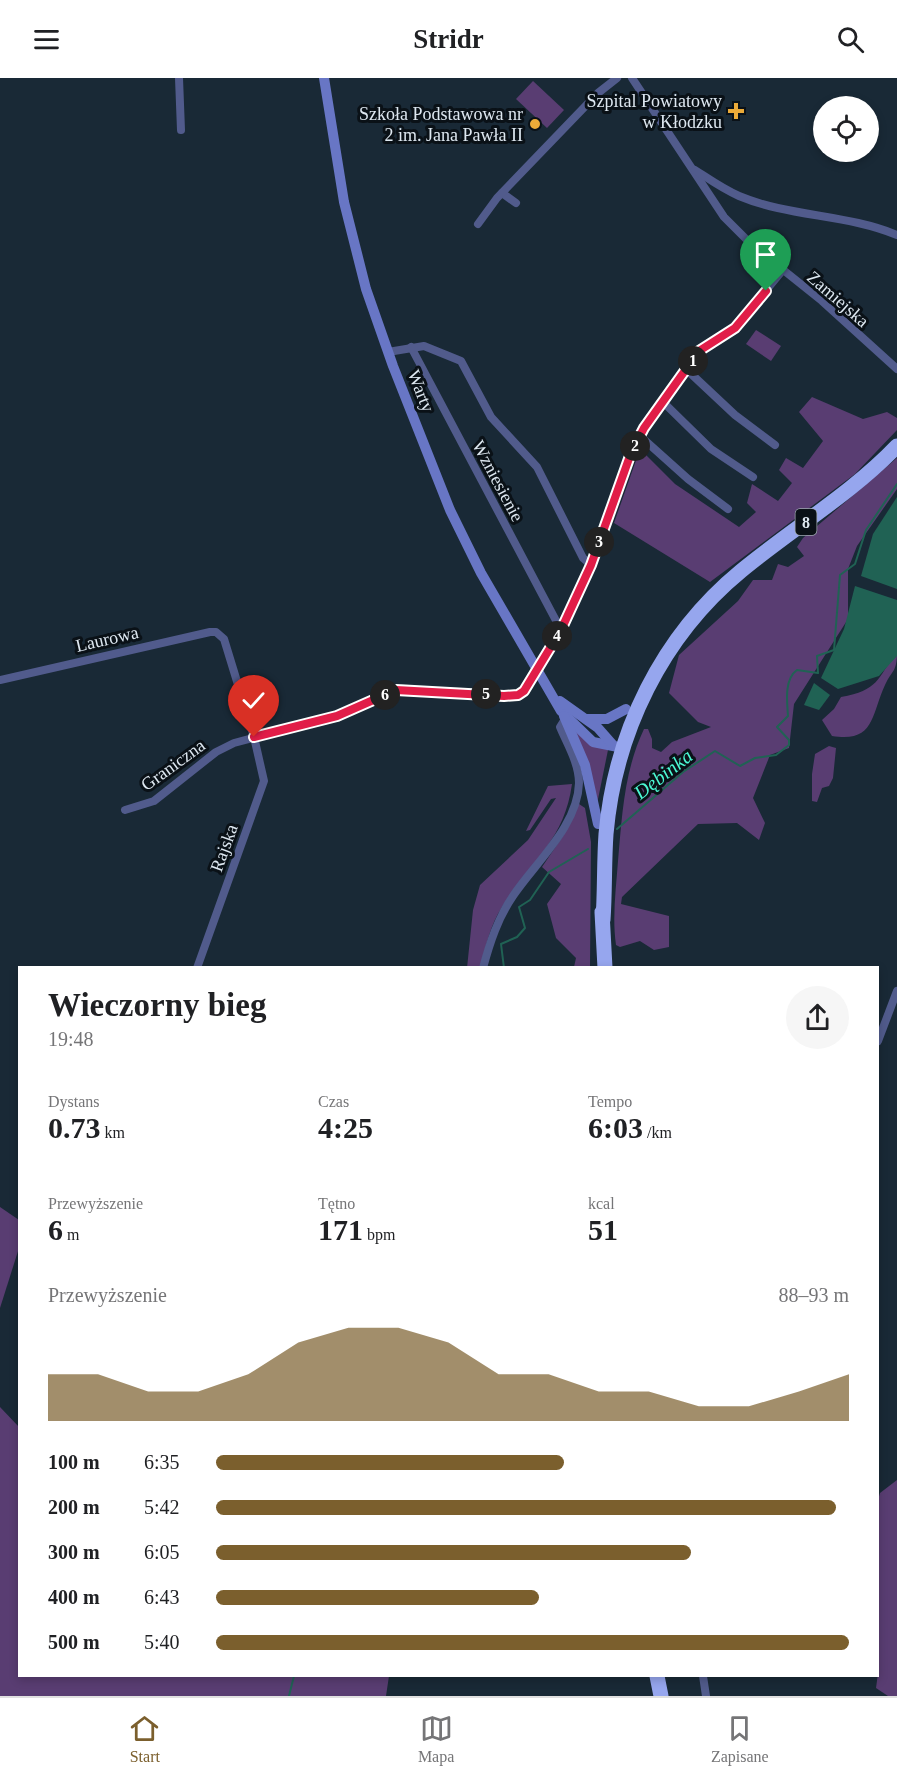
<!DOCTYPE html>
<html lang="pl">
<meta charset="utf-8">
<style>
body{margin:0;font-family:Georgia,serif;background:#f6f6f6;color:#202124;height:100vh;display:flex;flex-direction:column;font-size:22px;white-space:nowrap}
*{box-sizing:border-box;margin:0}
p{font-size:20px;color:#757577}
.icon{flex:none;width:33px;height:33px;fill:none;stroke:currentColor;stroke-width:2;stroke-linecap:round;stroke-linejoin:round}
.map{position:relative;flex:1;overflow:hidden}
.drawer{position:absolute;left:18px;top:888px;width:861px;height:711px;display:flex;flex-direction:column;background:#fff;border-radius:0px;box-shadow:0 3px 9px #0003}
.drawer>*{flex:none}
.fabs{position:absolute;left:813px;top:18px;display:grid;gap:12px}
.fabs a{display:grid;place-items:center;width:66px;height:66px;border-radius:50%;background:#fff;box-shadow:0 3px 9px #0003;font-size:30px}
.pin{position:absolute;display:grid;place-items:center;width:51px;height:51px;color:#fff;margin:-62px -26px;border-radius:50% 50% 50% 0;rotate:-45deg;box-shadow:0 0 6px #0007}
.pin .icon{rotate:45deg}
.km{position:absolute;width:30px;height:30px;margin:-15px;border-radius:50%;background:#222;color:#fff;font-size:16px;line-height:30px;text-align:center}
.round{display:grid;place-items:center;flex:none;width:63px;height:63px;border-radius:32px;background:#f6f6f6}
.head{display:flex;align-items:center;justify-content:space-between;height:102px;padding:0 30px}
h1{font-size:33px;font-weight:700;line-height:45px}
.metrics{display:grid;grid-template-columns:repeat(3,1fr);gap:9px;height:102px;padding:6px 30px}
.metrics div{display:grid;align-content:center}
.metrics b{font-size:30px;font-weight:700}
.metrics small{font-size:16px;font-weight:400}
.metrics p{font-size:16px}
.chart{height:168px;padding:12px 30px}
.chart p{display:flex;justify-content:space-between}
.chart svg{width:100%;height:108px;margin-top:6px;fill:#7b5f2d;opacity:.7}
ul{padding:0 30px;list-style:none;font-size:20px}
li{display:grid;grid-template-columns:96px 72px 1fr;align-items:center;height:45px}
li i{height:15px;border-radius:8px;background:#7b5f2d}
header{display:flex;justify-content:space-between;align-items:center;height:78px;padding:0 30px;background:#fff;font-size:27px;font-weight:700}
.dock{display:flex;justify-content:space-around;align-items:center;height:84px;border-top:2px solid #e0e0e0;background:#fff;font-size:16px;color:#757577}
.dock a{display:grid;justify-items:center;gap:3px}
.dock .on{color:#7b5f2d}
.map>svg:first-child{display:block}
.green{fill:#593d72}
.water{fill:#206254}
.lines{fill:none;stroke-linecap:round;stroke-linejoin:round}
.stream{stroke:#206254;stroke-width:2}
.street{stroke:#515b8c;stroke-width:8}
.secondary{stroke:#6876c5;stroke-width:10}
.highway{stroke:#96a6ee;stroke-width:15}
.route-casing{stroke:#fff;stroke-width:12}
.route{stroke:#e11d48;stroke-width:8}
.poi-dot{fill:#eaaa39;stroke:#0a1117;stroke-width:2}
.labels{text-anchor:middle;dominant-baseline:central;stroke-width:6;stroke-linejoin:round;paint-order:stroke}
.shield{fill:#0a1117;stroke:#9ea8b0;stroke-width:1.5}
.shield-label{font-size:16px;font-weight:bold;fill:#dee8f1}
.poi-label{font-size:18px;fill:#dee8f1;stroke:#0a1117;text-anchor:end}
.street-label{font-size:18px;fill:#dee8f1;stroke:#0a1117}
.water-label{font-size:20px;font-style:italic;fill:#4cf8d4;stroke:#0a1117}
</style>
<header><svg class="icon" aria-label="menu" viewBox="0 0 24 24"><path d="M4 6h16M4 12h16M4 18h16"/></svg>Stridr<svg class="icon" aria-label="search" viewBox="0 0 24 24"><circle cx="10" cy="10" r="6"/><path d="M15 15l6 6"/></svg></header>
<div class="map">
<svg width="897" height="1618" viewBox="0 0 897 1618">
<rect width="100%" height="100%" fill="#192936"/>
<g class="green">
<path d="M533 3 564 32 547 50 516 21Z"/>
<path d="M756 252 781 268 771 283 746 266Z"/>
<path d="M812 319 863 341 887 334 897 340V352L855 396 710 504 614 445 640 371 675 406 739 449 756 434 747 425 752 406 778 423 792 405 779 392 786 380 803 390 823 363 799 334Z"/>
<path d="M897 380V411L857 468 848 491V541L794 626 789 670 770 677 753 720 765 745 759 762 737 745 698 746 622 819 621 826 669 838V869L654 872 640 863 620 869 616 867C612 839 616 811 618 783 622 738 624 693 644 651H648L652 661V670L661 674 672 664 711 649 698 644 669 615 679 577 738 523 753 502H772L778 486 788 489 804 478 797 469 803 460Z"/>
<path d="M897 574C897 594 892 592 885 607 871 637 875 665 832 658L822 642 834 631 841 619C879 612 876 602 897 574Z"/>
<path d="M567 641 608 672 596 731Z"/>
<path d="M829 668 836 670 833 700 829 708 822 710 817 724 812 723V696L815 676Z"/>
<path d="M572 706C564 764 530 783 502 829 490 847 486 869 480 889L467 890 473 832 480 807 528 762 556 720 551 721 530 752 526 753 548 708Z"/>
<path d="M579 726 585 730 591 764 590 889H574L576 880 556 860 547 826 561 806 542 789 563 758Z"/>
<path d="M0 1129 19 1142V1170L0 1230Z"/>
<path d="M0 1329 19 1349 20 1598H389L386 1618H0Z"/>
<path d="M897 1402V1618H888L876 1610 879 1588 878 1422 880 1415Z"/>
</g>
<g class="water">
<path d="M897 419V511L861 498 873 456Z"/>
<path d="M855 508 897 522V578L879 598 838 611 821 600 844 551Z"/>
<path d="M814 605 830 617 819 632 804 627Z"/>
</g>
<g class="lines">
<g class="stream">
<path d="M617 751 683 694 715 673 740 688 755 680 776 677 789 667V662L777 649 788 638C787 624 784 601 797 592L818 595 817 578 834 572 840 497 855 486 866 452 897 406"/>
<path d="M504 890 501 866 517 859 525 850 519 829 530 822 549 794 588 771"/>
<path d="M289 1618 294 1598"/>
</g>
<g class="street">
<path d="M179 0 181 52"/>
<path d="M632 0 724 139 752 167 822 223 897 291"/>
<path d="M695 92C709 101 723 111 739 118 789 139 847 136 897 157"/>
<path d="M502 115 516 125"/>
<path d="M478 146 497 120 598 15 617 0"/>
<path d="M411 269 561 552"/>
<path d="M388 274 424 268 461 283 491 339 537 389 583 480 591 487"/>
<path d="M687 292 735 337 775 367"/>
<path d="M663 324 711 371 753 399"/>
<path d="M640 358 688 401 728 431"/>
<path d="M0 602 210 554H216L224 561 254 659 264 703 197 890"/>
<path d="M125 732 154 723 216 674 234 665 337 638 396 612 504 618 518 617 524 613 561 552 591 487 631 375 644 350 699 273 735 250 782 193"/>
<path d="M483 890C490 864 498 840 513 818 535 785 578 748 579 705 579 685 567 666 560 649L565 641"/>
<path d="M878 963 897 913"/>
<path d="M703 1598 706 1618"/>
</g>
<g class="secondary">
<path d="M324 0 344 124 366 211 393 288 450 432 481 495 561 633 593 664 623 670"/>
<path d="M560 623 598 650 613 667"/>
<path d="M564 638 585 687 598 746"/>
<path d="M587 641H607L626 631"/>
</g>
<g class="highway">
<path d="M602 834 605 890"/>
<path d="M603 842C605 813 604 784 606 756 615 654 662 558 741 493 793 450 851 416 897 368"/>
<path d="M657 1598 661 1618"/>
</g>
</g>
<g class="lines">
<defs>
<path id="route" d="M254 659 337 638 396 612 504 618 518 617 524 613 561 552 591 487 631 375 644 350 699 273 735 250 766 213"/>
</defs>
<use href="#route" class="route-casing"/>
<use href="#route" class="route"/>
</g>
<g class="poi-dot">
<path d="M733 24h6v6h6v6h-6v6h-6v-6h-6v-6h6z"/>
<circle cx="535" cy="46" r="6"/>
</g>
<g class="labels">
<rect class="shield" x="795.5" y="431" width="21" height="26" rx="4.5"/>
<g class="shield-label">
<text x="806" y="444">8</text>
</g>
<g class="poi-label">
<text x="722" y="23">Szpital Powiatowy<tspan x="722" dy="21">w Kłodzku</tspan></text>
<text x="523" y="36">Szkoła Podstawowa nr<tspan x="523" dy="21">2 im. Jana Pawła II</tspan></text>
</g>
<g class="street-label">
<text transform="translate(838 221) rotate(41)">Zamiejska</text>
<text transform="translate(421 313) rotate(68)">Warty</text>
<text transform="translate(498 403) rotate(62)">Wzniesienie</text>
<text transform="translate(107 561) rotate(-13)">Laurowa</text>
<text transform="translate(173 687) rotate(-36)">Graniczna</text>
<text transform="translate(224 770) rotate(-70)">Rajska</text>
</g>
<g class="water-label">
<text transform="translate(663 696) rotate(-38)">Dębinka</text>
</g>
</g>
</svg>
<div class="fabs">
<a><svg class="icon" aria-label="locate" viewBox="0 0 24 24"><circle cx="12" cy="12" r="6"/><path d="M12 2v4M12 18v4M2 12h4M18 12h4"/></svg></a>
</div>
<div class="pin" style="left:766px;top:213px;background:#1e9e55"><svg class="icon" aria-label="arrive" viewBox="0 0 24 24"><path d="M6 21V4h12l-3 4 3 4H6"/></svg></div>
<div class="pin" style="left:254px;top:659px;background:#d93025"><svg class="icon" aria-label="check" viewBox="0 0 24 24"><path d="M5 12l5 5 9-10"/></svg></div>
<b class="km" style="left:693px;top:283px">1</b>
<b class="km" style="left:635px;top:368px">2</b>
<b class="km" style="left:599px;top:464px">3</b>
<b class="km" style="left:557px;top:558px">4</b>
<b class="km" style="left:486px;top:616px">5</b>
<b class="km" style="left:385px;top:617px">6</b>
<section class="drawer">
<div class="head"><div><h1>Wieczorny bieg</h1><p>19:48</p></div><a class="round"><svg class="icon" aria-label="share" viewBox="0 0 24 24"><path d="M12 15V3M7 8l5-5 5 5M5 13v7h14v-7"/></svg></a></div>
<div class="metrics">
<div><p>Dystans</p><b>0.73<small> km</small></b></div>
<div><p>Czas</p><b>4:25</b></div>
<div><p>Tempo</p><b>6:03<small> /km</small></b></div>
</div>
<div class="metrics">
<div><p>Przewyższenie</p><b>6<small> m</small></b></div>
<div><p>Tętno</p><b>171<small> bpm</small></b></div>
<div><p>kcal</p><b>51</b></div>
</div>
<div class="chart"><p><span>Przewyższenie</span>88–93 m</p>
<svg viewBox="0 0 160 44" preserveAspectRatio="none"><path d="M0 44V25L10 25L20 32L30 32L40 25L50 12L60 6L70 6L80 12L90 25L100 25L110 32L120 32L130 38L140 38L150 32L160 25V44z"/></svg>
</div>
<ul>
<li><b>100 m</b>6:35<i style="width:55%"></i></li>
<li><b>200 m</b>5:42<i style="width:98%"></i></li>
<li><b>300 m</b>6:05<i style="width:75%"></i></li>
<li><b>400 m</b>6:43<i style="width:51%"></i></li>
<li><b>500 m</b>5:40<i style="width:100%"></i></li>
</ul>
</section>
</div>
<nav class="dock">
<a class="on"><svg class="icon" aria-label="home" viewBox="0 0 24 24"><path d="M3 11l9-7 9 7M6 9v11h12V9"/></svg>Start</a>
<a><svg class="icon" aria-label="map" viewBox="0 0 24 24"><path d="M3 6l6-2 6 2 6-2v14l-6 2-6-2-6 2zM9 4v14M15 6v14"/></svg>Mapa</a>
<a><svg class="icon" aria-label="saved" viewBox="0 0 24 24"><path d="M7 4h10v16l-5-4-5 4z"/></svg>Zapisane</a>
</nav>
